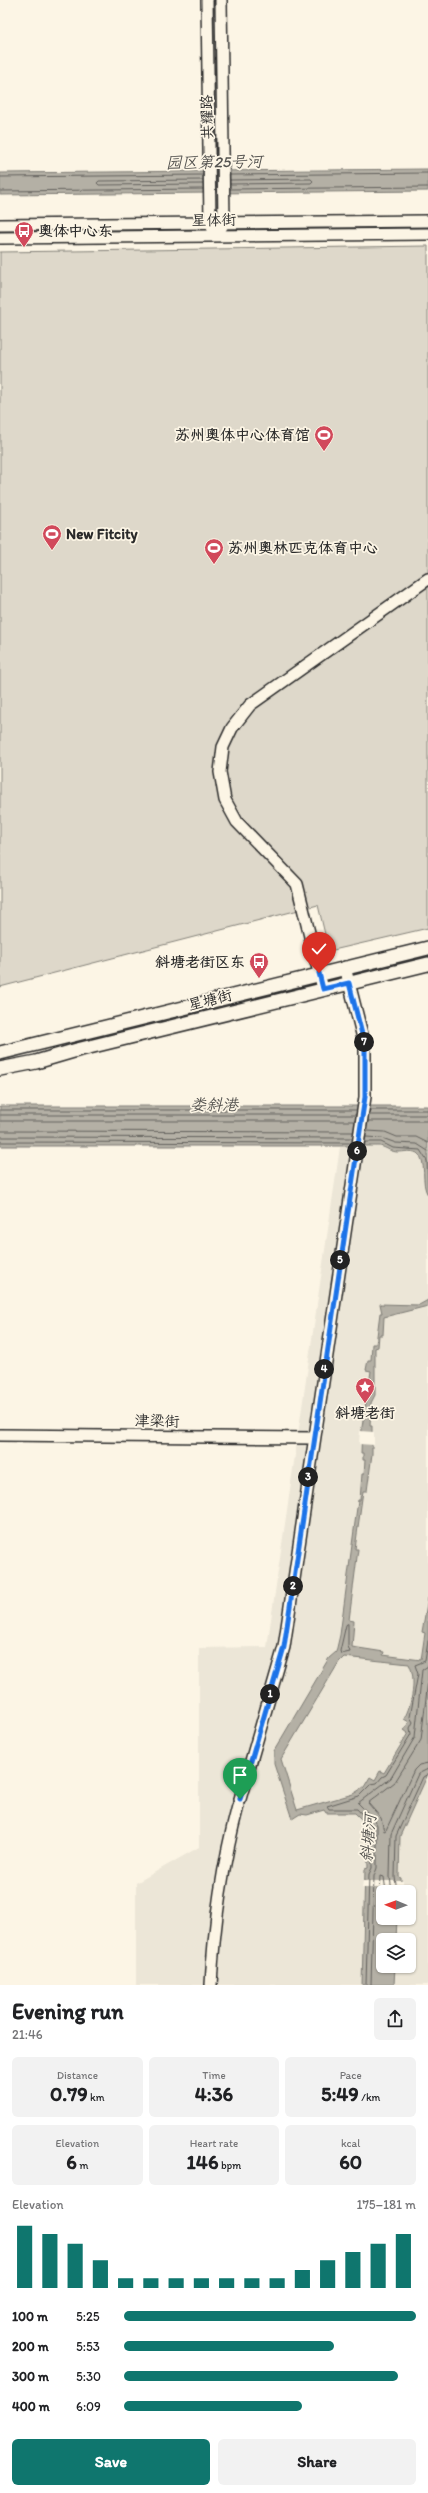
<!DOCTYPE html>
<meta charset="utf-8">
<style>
body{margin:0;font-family:Itim,"LXGW WenKai TC",sans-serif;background:#f2f2f2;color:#202124;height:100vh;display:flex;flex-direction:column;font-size:15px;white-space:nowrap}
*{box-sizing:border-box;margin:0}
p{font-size:13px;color:#757577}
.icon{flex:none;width:22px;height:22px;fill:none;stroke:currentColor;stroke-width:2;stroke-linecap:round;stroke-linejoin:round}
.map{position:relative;height:1985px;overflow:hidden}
.drawer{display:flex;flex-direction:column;background:#fff;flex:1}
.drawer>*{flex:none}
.needle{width:26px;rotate:271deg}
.controls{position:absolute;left:376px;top:1885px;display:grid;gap:8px}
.controls a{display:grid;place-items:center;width:40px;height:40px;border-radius:6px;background:#fff;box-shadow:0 1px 3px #0004;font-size:20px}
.pin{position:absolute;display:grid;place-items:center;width:34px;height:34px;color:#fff;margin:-41px -17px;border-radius:50% 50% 50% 0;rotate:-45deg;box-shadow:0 0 4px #0007}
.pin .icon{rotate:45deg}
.km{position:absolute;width:20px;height:20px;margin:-10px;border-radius:50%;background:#222;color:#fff;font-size:11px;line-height:20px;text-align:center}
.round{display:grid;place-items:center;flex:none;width:42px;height:42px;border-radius:6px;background:#f2f2f2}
.head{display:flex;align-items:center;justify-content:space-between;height:68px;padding:0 12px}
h1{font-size:22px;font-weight:700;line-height:30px}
.metrics{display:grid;grid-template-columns:repeat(3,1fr);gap:6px;height:68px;padding:4px 12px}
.metrics div{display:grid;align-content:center;border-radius:6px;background:#f2f2f2;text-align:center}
.metrics b{font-size:20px;font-weight:700}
.metrics small{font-size:11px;font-weight:400}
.metrics p{font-size:11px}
.chart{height:112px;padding:8px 12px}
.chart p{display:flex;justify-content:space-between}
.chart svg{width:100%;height:72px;margin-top:4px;stroke:#0f766e;stroke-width:6}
.action{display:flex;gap:8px;margin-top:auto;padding:8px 12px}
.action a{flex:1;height:46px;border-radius:6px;background:#0f766e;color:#fff;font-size:16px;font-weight:700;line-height:46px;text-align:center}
.action a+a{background:#f2f2f2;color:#202124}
ul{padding:0 12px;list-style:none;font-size:13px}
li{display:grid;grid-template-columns:64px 48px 1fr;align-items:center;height:30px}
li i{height:10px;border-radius:5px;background:#0f766e}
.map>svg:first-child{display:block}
.built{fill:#ece6d7;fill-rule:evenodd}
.green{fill:#ded8ca;stroke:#84827a}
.water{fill:#b4b0a5;stroke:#7d7b74;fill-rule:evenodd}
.pier{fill:#fcf5e5}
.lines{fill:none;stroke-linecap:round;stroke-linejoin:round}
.shore{stroke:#62605c;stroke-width:1}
.tertiary-casing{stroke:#2b2b2b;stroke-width:14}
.primary-casing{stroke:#2b2b2b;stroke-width:16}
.tertiary{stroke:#fcf5e5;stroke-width:11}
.primary{stroke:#fcf5e5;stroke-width:13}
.route-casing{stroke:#fff;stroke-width:8}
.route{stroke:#1a73e8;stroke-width:5}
.labels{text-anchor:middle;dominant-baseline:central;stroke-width:3.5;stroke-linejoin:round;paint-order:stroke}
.street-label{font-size:15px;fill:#2b2b2b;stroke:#fcf5e5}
.poi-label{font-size:15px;font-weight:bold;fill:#2b2b2b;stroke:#fcf5e5;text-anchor:start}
.water-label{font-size:16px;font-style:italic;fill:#545350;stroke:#fcf5e5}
</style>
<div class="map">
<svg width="428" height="1985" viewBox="0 0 428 1985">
<rect width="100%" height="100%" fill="#fcf5e5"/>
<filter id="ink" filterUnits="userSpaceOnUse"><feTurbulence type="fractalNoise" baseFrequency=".025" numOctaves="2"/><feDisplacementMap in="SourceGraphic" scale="8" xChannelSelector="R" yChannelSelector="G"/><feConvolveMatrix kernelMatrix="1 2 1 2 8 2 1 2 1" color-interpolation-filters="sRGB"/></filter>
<g filter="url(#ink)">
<path class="built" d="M380 1146 391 1151 416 1153 423 1161 428 1155V1985H136V1883L199 1847V1648L267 1647 340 1147ZM383 1892H409V1918H383ZM383 1940H409V1966H383Z"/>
<path class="green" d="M428 246V928L329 951 318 905 0 987V252Z"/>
<g class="water">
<path d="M428 169V191L0 195V173Z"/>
<path d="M0 1106H428V1195C420 1184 428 1160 417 1153 411 1150 404 1152 398 1152 391 1152 387 1148 380 1146H0Z"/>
<path d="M428 1300V1306L384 1317 383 1335H379L378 1347 375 1348V1395L371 1403 370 1426H372V1454L367 1491H363L355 1549H358L349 1620 354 1621 352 1647 384 1652 383 1655 421 1660 425 1633 422 1632 428 1598V1774L400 1836 399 1877 401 1878V1892H383V1918H397L396 1940H383V1966H395L394 1985H362L365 1869 368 1868 367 1825 355 1813H326L324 1810 307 1815 300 1814 292 1819 274 1764V1751L329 1658 336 1652 340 1635 358 1500H360L362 1474H364L365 1460H363V1453H361L362 1427 371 1371 366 1370 368 1360H371L372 1344H376L380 1313H382L380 1304 419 1305ZM344 1657 409 1664C417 1679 412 1704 404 1719L409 1722 404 1730 408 1733 384 1773 380 1771 375 1780 370 1777 364 1787 353 1794 297 1810 281 1759 339 1662Z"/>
</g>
<g class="pier">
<path d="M360 1431 374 1432V1445L359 1444Z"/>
<path d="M363 1881H403V1888H362Z"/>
</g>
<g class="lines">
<g class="shore">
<path d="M230 175 428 173"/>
<path d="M0 177 203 175"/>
<path d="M203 180 99 181 97 183 99 185 203 184"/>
<path d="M230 180 311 179 313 181 311 183 230 184"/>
<path d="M230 189 428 187"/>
<path d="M0 191 203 189"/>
<path d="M0 1110H356"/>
<path d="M370 1110H428"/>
<path d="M0 1115H356"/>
<path d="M369 1115H428"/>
<path d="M0 1121H355"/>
<path d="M368 1121H428"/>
<path d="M0 1131 353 1132"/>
<path d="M367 1131 385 1132 397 1137H416L428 1143"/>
<path d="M0 1137 352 1138"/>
<path d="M366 1137 382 1138 396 1143 417 1144 428 1151"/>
<path d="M0 1142 352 1143"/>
<path d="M365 1142H381L393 1148 420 1150 427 1161 428 1186"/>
<path d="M348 1624V1646L350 1652 341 1654 340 1651 346 1625Z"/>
<path d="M428 1681 421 1740 395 1782 368 1803 381 1818 384 1831 386 1830 414 1770 419 1765 428 1763"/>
<path d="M392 1892 390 1877 391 1834 418 1774 428 1769"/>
<path d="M397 1892 395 1877 396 1836 423 1777 428 1774"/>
<path d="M383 1913 381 1915 379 1913 381 1876 384 1877 386 1892"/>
<path d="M366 1985 369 1874 372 1868 371 1824 357 1809H329L327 1806 359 1796 371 1784 377 1783 382 1777 386 1775 411 1734 410 1728 413 1722 410 1717 418 1674 415 1665 425 1661 428 1641"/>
<path d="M371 1985 374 1876 377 1868V1825L374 1819 358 1803 391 1778 415 1737 422 1670 428 1666"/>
</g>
<defs>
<g id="tertiary">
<path d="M207 0 210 223 213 229"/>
<path d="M0 225 428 221"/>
<path d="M221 228 224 223 221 0"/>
<path d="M0 238 428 234"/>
<path d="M323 989 297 884 237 822 225 800 220 772 223 747 232 728 250 705 428 579"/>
<path d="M0 1435 314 1438"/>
<path d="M240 1799 284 1647 365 1097V1046L345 967"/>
<path d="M211 1985C214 1924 222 1866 238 1806"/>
</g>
<g id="primary">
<path d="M0 1053 428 948"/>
<path d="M0 1069 36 1062 77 1050 428 964"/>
</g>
</defs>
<use href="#tertiary" class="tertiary-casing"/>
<use href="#primary" class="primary-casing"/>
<use href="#tertiary" class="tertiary"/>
<use href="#primary" class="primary"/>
</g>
</g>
<g class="lines" filter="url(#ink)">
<defs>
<path id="route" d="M240 1799 284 1647 365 1097V1046L349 983 323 989 319 973"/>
</defs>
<use href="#route" class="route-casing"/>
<use href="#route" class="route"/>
</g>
<defs>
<symbol id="bus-pin" viewBox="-11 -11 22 30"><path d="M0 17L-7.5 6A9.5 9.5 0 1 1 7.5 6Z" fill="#d1495b" stroke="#fcf5e5"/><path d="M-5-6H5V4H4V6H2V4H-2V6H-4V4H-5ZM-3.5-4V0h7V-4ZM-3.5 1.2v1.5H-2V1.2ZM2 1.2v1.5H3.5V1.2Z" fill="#fff"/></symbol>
<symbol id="stadium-pin" viewBox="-11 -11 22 30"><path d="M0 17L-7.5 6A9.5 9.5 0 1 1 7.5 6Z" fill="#d1495b" stroke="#fcf5e5"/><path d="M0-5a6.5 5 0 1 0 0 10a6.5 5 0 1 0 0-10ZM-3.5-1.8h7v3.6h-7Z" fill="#fff"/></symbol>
<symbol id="sight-pin" viewBox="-11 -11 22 30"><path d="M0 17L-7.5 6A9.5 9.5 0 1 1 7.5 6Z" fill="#d1495b" stroke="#fcf5e5"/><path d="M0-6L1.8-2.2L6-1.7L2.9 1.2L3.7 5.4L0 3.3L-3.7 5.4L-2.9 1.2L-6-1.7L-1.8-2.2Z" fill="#fff"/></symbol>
</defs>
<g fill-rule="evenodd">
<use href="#bus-pin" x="13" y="220" width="22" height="30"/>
<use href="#stadium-pin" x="313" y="424" width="22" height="30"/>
<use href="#stadium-pin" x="41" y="523" width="22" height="30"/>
<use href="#stadium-pin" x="203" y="537" width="22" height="30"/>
<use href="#bus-pin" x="248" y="951" width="22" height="30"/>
<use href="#sight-pin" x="354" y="1376" width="22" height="30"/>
</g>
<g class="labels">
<g class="street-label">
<text transform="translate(207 117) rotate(-91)">共耀路</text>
<text transform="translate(214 220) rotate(-1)">星体街</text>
<text transform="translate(210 1000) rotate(-14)">星塘街</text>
<text transform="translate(157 1421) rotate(1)">津梁街</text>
</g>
<g class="poi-label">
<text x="38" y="231">奥体中心东</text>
<text x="310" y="435" text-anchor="end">苏州奥体中心体育馆</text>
<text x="66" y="534">New Fitcity</text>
<text x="228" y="548">苏州奥林匹克体育中心</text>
<text x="245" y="962" text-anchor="end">斜塘老街区东</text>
<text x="365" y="1413" text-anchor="middle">斜塘老街</text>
</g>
<g class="water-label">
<text transform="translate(214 162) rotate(-1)">园区第25号河</text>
<text x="214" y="1104">娄斜港</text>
<text transform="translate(368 1838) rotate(-85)">斜塘河</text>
</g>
</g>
</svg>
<div class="controls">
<a><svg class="needle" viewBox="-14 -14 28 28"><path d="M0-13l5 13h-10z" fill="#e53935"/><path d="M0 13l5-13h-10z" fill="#757577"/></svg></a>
<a><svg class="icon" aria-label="layers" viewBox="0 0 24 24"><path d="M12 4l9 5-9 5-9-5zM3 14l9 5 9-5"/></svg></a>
</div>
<div class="pin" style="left:240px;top:1799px;background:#1e9e55"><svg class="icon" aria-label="arrive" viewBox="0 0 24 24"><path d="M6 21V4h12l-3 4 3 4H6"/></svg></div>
<div class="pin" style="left:319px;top:973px;background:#d93025"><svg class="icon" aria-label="check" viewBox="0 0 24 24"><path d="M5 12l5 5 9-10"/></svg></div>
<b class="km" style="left:270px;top:1694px">1</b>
<b class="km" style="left:293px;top:1586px">2</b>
<b class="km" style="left:308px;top:1477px">3</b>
<b class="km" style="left:324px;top:1369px">4</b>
<b class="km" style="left:340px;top:1260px">5</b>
<b class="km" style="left:357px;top:1151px">6</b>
<b class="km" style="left:364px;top:1042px">7</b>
</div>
<section class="drawer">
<div class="head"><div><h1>Evening run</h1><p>21:46</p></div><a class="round"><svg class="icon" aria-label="share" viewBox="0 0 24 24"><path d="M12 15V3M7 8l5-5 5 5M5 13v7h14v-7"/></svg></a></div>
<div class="metrics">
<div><p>Distance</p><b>0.79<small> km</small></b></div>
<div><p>Time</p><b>4:36</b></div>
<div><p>Pace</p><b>5:49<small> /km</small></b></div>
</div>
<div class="metrics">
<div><p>Elevation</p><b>6<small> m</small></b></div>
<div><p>Heart rate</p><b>146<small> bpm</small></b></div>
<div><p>kcal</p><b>60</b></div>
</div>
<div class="chart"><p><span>Elevation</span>175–181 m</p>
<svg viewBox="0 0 160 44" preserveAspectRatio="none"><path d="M5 44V6M15 44V11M25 44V17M35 44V27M45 44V38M55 44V38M65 44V38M75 44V38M85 44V38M95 44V38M105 44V38M115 44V33M125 44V27M135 44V22M145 44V17M155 44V11"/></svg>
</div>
<ul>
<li><b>100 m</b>5:25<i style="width:100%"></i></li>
<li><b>200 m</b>5:53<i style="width:72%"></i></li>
<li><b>300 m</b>5:30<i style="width:94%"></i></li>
<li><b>400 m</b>6:09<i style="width:61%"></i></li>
</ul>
<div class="action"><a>Save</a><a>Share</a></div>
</section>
